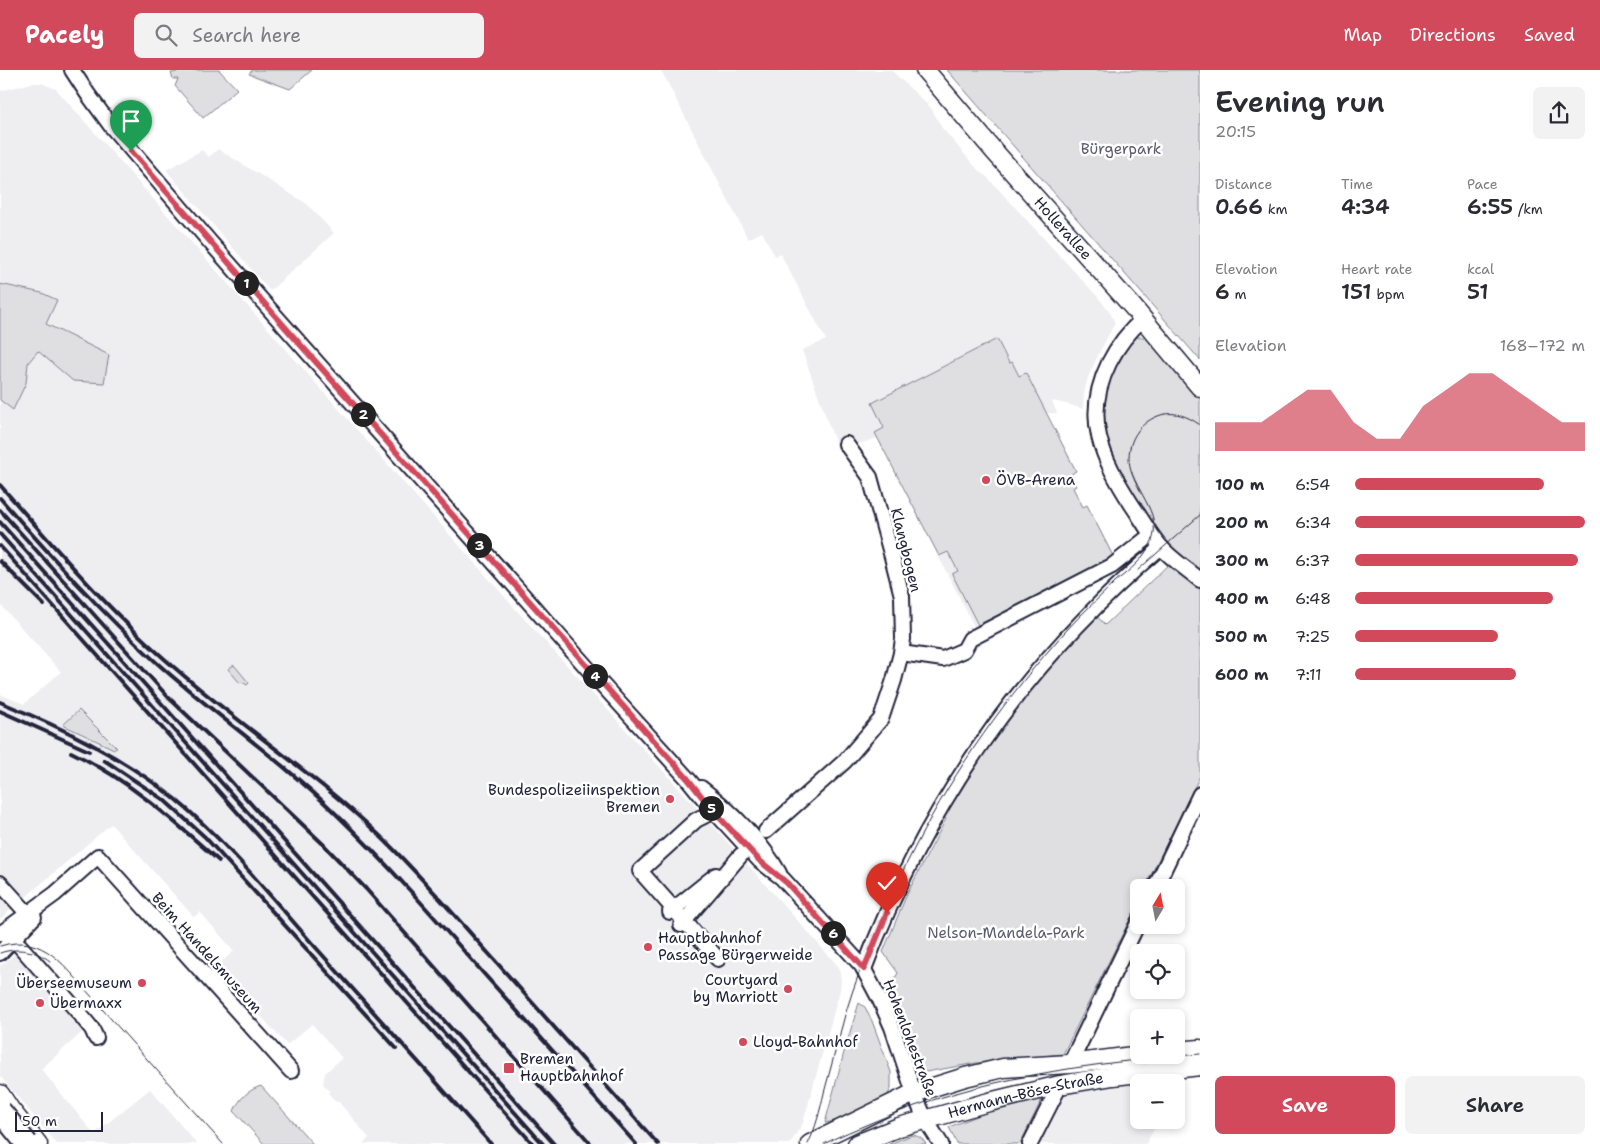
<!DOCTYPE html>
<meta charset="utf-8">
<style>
body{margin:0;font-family:"Shantell Sans",sans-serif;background:#f2f2f3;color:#2b2b33;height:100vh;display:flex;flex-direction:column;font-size:19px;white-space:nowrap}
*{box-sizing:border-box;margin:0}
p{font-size:16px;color:#7c7c81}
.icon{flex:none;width:28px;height:28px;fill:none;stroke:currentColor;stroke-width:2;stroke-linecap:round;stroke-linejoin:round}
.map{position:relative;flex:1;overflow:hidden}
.drawer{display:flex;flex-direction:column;background:#fff;width:400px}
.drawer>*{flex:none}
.needle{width:32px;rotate:10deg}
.buttons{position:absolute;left:1130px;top:809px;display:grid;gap:10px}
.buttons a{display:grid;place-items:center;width:55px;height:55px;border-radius:8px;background:#fff;box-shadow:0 2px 8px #0003;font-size:25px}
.scale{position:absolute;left:15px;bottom:12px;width:88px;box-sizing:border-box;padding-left:5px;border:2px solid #22223b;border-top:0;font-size:14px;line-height:18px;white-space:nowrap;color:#22223b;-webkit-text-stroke:4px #fff;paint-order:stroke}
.pin{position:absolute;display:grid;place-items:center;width:42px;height:42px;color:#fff;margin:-51px -21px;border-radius:50% 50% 50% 0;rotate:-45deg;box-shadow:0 0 5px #0007}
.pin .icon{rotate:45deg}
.km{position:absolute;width:25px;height:25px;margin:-12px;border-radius:50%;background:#222;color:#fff;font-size:14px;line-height:25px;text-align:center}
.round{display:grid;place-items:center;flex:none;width:52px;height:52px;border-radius:8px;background:#f2f2f3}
.headline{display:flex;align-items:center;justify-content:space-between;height:85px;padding:0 15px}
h1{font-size:28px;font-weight:600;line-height:38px}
.metrics{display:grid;grid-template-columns:repeat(3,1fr);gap:8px;height:85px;padding:5px 15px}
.metrics div{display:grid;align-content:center}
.metrics b{font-size:21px;font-weight:600}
.metrics small{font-size:14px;font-weight:400}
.metrics p{font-size:14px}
.chart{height:140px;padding:10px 15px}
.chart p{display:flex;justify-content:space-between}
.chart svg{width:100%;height:90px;margin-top:5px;fill:#d1495b;opacity:.7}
.cta{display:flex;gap:10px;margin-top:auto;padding:10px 15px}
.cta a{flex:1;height:58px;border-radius:8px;background:#d1495b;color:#fff;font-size:20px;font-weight:600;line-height:58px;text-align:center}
.cta a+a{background:#f2f2f3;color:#2b2b33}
ul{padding:0 15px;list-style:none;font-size:16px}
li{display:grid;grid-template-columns:80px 60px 1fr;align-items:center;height:38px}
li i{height:12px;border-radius:6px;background:#d1495b}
header{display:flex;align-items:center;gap:30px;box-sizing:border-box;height:70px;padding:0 25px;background:#d1495b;color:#fff}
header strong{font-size:24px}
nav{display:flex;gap:28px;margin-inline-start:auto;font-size:18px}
.search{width:350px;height:45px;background:#f2f2f3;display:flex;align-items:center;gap:12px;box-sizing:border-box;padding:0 18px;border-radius:8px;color:#7c7c81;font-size:19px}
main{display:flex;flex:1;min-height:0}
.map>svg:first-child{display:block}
.built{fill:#eeeef1}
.green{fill:#dfdfe2;stroke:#80808e}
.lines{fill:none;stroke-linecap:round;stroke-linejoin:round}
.minor-casing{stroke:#22223b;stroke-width:18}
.major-casing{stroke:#22223b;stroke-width:21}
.highway-casing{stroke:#22223b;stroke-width:25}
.minor{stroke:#fff;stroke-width:14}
.major{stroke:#fff;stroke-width:18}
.highway{stroke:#fff;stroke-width:21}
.tram{stroke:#22223b;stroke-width:1}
.rail{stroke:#22223b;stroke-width:4}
.highway-bridge-casing{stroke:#22223b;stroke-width:25;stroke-linecap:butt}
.highway-bridge{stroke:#fff;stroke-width:21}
.route-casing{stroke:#fff;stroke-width:10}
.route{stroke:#d1495b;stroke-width:6}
.poi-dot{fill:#d1495b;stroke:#fff;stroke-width:2}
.labels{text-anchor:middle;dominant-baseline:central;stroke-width:5;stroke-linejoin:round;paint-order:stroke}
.park-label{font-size:15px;fill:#5b5b6d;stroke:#fff}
.street-label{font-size:15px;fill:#22223b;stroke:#fff}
.poi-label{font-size:15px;fill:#22223b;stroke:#fff;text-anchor:start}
</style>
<header>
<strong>Pacely</strong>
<div class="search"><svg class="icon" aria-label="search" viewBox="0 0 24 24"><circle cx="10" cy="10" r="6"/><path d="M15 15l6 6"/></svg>Search here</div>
<nav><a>Map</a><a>Directions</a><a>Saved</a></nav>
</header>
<main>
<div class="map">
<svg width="1200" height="1074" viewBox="0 0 1200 1074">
<rect width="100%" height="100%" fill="#fff"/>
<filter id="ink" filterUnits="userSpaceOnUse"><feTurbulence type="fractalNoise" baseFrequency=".02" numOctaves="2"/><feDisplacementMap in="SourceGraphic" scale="10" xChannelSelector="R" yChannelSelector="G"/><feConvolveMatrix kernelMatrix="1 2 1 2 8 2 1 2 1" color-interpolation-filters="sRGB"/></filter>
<g filter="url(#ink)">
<g class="built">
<path d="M661 0H891L931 38 942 58 979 101 987 107 1096 225 1110 242 1115 253 1099 283 1088 307 1084 324 1083 339 1067 334 1052 331 1057 343H1046L1076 401 1070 405 1076 416 1073 418 1083 437 1087 435 1115 488 977 562 878 368 838 380 802 280 826 270 780 183 775 186 762 162 748 169Z"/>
<path d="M32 13H41L56 19 519 543 698 739 839 897 841 910 840 920 803 1053 790 1074H363L369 1068 338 1031 336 1032 328 1023 330 1021 323 1014 325 1003 342 988 312 954 287 975 216 897 234 881 200 842 194 847 111 754 0 849V624L24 634 61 602 0 534V21Z"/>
<path d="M218 79 307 134 334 163 270 221 166 100 202 80 209 87Z"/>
<path d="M18 882 87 958 41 999 94 1064 150 1019 197 1074H57L0 1006V896Z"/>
<path d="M1168 1008V1012H1139V1050H1159L1146 1074H1040L1067 1022Z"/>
</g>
<g class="green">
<path d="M175 0H219L237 19 203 48 175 16 178 9H173L171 3 177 2Z"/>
<path d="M252 0H312L290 19 249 4Z"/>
<path d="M947 0H1200V290Z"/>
<path d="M0 214 42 223 57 230 46 254 109 285 104 313 73 311 38 281 28 293 26 313 13 340 0 330Z"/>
<path d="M1136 267H1143L1151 271 1200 328V504L1173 479 1157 461 1115 396 1100 347 1102 321 1123 280Z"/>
<path d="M997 269 1009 293 1012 292 1019 306 1026 303 1076 401 1070 405 1076 416 1073 418 1083 437 1087 435 1113 486 978 555 952 504 958 501 948 482 939 486 875 363 884 358 872 333Z"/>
<path d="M1171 492 1200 517V706L1145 817 1139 818V831L1063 984 976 993 926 1002 922 999 901 941 890 917 898 903 883 882 907 824 946 749 942 746 978 688 1029 619 1095 544 1105 555Z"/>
<path d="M234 595 249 613 247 615 242 612 240 613 228 599Z"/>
<path d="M79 640 117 678 114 679 63 655Z"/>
<path d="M859 933 865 937 872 951 891 1002V1019L887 1026 844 1049 825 1053 846 975Z"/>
<path d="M261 1016 313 1074H264L234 1041C239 1029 248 1020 261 1016Z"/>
<path d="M1043 1027 1020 1074H957L949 1057 990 1041Z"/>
<path d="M912 1065C919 1066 922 1068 926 1074H889Z"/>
</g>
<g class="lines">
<defs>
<g id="minor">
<path d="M72 0 87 23 111 56 210 172 598 610 688 709 714 741 760 791 782 808 862 896 880 930 892 957 914 1023 925 1049 941 1074"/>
<path d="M1143 249C1128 262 1118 275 1109 293 1082 348 1102 388 1132 435 1141 448 1149 463 1160 476 1171 489 1187 499 1200 510"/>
<path d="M901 583 943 589 964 580 970 569 1112 496 1151 465"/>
<path d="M701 718C731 741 760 770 779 803"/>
<path d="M714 741 696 750 640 801 718 889"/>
<path d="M766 761 845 691 881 649 894 610 901 583 903 569 902 526 892 487 870 407 846 374"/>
<path d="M0 813 28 844"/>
<path d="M1155 818 1200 724"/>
<path d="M670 842 716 805"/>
<path d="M681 855 741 785"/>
<path d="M3 862 20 876 80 944"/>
<path d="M0 864 55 824 98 786 291 1001"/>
<path d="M0 883 34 847"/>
<path d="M864 899C927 732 1024 593 1161 477"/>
<path d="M83 948 92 959 96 968"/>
<path d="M1070 994 1139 851"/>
<path d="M1030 1074 1060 1015"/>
</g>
<g id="major">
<path id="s1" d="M925 0 994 81 1132 236 1200 317"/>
<path d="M1176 981 1200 979"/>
<path d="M0 1024 10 1039 38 1074"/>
<path d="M810 1074 914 1023 965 1007 1003 998 1070 994 1141 985"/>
<path id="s2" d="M857 1074 899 1057 989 1032 1060 1015 1113 1006 1200 996"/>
</g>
<path id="highway" d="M0 1067 6 1074"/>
</defs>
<use href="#minor" class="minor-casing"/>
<use href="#major" class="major-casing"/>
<use href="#highway" class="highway-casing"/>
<use href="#minor" class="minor"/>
<use href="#major" class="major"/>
<use href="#highway" class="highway"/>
<g class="tram">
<path d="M1138 500 1200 445"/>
<path d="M0 876C44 862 66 898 92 927"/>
<path d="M0 883C16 877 36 880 50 891"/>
<path d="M95 931 223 1074"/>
<path d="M808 1074C816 1058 820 1040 824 1023 831 997 838 971 845 945 863 886 888 829 916 775 956 698 1007 626 1065 562 1081 544 1099 528 1116 511 1126 503 1138 494 1145 483 1169 452 1140 429 1131 400 1124 378 1136 354 1158 346 1173 340 1188 346 1200 355"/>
<path d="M824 1074C840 1065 857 1059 873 1052 977 1008 1089 993 1200 984"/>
</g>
<g class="rail">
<path d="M0 415C56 479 111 543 175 598 241 656 315 704 378 764 418 802 453 844 490 885 546 948 602 1011 658 1074"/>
<path d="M0 428C50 485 101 542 157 593 215 645 280 689 335 743 388 794 436 849 484 904 535 961 585 1017 636 1074"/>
<path d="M0 440 169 628 322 773 366 819 591 1074"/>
<path d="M0 452 554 1074"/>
<path d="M0 464 543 1074"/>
<path d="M0 476 533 1074"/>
<path d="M0 491 44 535"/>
<path d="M0 632C61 657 123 687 175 729 225 770 267 822 310 871 371 939 431 1006 491 1074"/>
<path d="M0 641 89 681"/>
<path d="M71 682C128 709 173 750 219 791"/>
<path d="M104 690 164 730 205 767 396 978"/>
</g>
<defs>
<path id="highway-bridge" d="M0 1041 27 1074"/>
</defs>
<use href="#highway-bridge" class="highway-bridge-casing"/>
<use href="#highway-bridge" class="highway-bridge"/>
</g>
</g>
<g class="lines" filter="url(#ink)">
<defs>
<path id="route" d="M131 81 299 273 688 709 706 732 720 748 760 791 787 813 864 899 887 843"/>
</defs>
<use href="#route" class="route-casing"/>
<use href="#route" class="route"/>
</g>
<g class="poi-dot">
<circle cx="986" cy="410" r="5"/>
<circle cx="670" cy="729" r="5"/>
<circle cx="648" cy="877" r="5"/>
<circle cx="142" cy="913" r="5"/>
<circle cx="788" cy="919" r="5"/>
<circle cx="40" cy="933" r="5"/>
<circle cx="743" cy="972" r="5"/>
<rect x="503" y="992" width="12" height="12" rx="2.5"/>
</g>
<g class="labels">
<g class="park-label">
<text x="1121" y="79">Bürgerpark</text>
<text x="1006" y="863">Nelson-Mandela-Park</text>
</g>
<g class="street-label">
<text stroke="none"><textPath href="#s1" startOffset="210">Hollerallee</textPath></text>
<text transform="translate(906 480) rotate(76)">Klangbogen</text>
<text transform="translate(207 883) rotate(48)">Beim Handelsmuseum</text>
<text transform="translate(910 968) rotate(69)">Hohenlohestraße</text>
<text stroke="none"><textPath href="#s2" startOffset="176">Hermann-Böse-Straße</textPath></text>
</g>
<g class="poi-label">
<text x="996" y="410">ÖVB-Arena</text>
<text x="660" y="720" text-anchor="end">Bundespolizeiinspektion<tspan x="660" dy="17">Bremen</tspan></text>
<text x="658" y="868">Hauptbahnhof<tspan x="658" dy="17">Passage Bürgerweide</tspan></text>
<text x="778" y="910" text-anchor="end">Courtyard<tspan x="778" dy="17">by Marriott</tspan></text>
<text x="132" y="913" text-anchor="end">Überseemuseum</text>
<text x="50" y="933">Übermaxx</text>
<text x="753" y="972">Lloyd-Bahnhof</text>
<text x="520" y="989">Bremen<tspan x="520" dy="17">Hauptbahnhof</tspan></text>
</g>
</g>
</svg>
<div class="buttons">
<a><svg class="needle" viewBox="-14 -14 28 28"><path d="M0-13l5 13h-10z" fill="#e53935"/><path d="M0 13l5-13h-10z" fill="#7c7c81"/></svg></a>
<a><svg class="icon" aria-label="locate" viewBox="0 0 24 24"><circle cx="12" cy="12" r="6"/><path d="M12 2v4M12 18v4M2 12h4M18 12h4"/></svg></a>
<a>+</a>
<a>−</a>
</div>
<div class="scale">50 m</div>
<div class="pin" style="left:131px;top:81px;background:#1e9e55"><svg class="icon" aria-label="arrive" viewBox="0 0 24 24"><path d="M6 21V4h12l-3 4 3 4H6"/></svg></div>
<div class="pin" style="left:887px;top:843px;background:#d93025"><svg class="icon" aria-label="check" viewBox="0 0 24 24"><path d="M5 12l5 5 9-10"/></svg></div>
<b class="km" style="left:246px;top:213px">1</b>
<b class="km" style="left:363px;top:344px">2</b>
<b class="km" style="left:479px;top:475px">3</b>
<b class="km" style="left:595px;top:606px">4</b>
<b class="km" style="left:711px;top:738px">5</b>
<b class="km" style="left:833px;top:863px">6</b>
</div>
<section class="drawer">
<div class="headline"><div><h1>Evening run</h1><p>20:15</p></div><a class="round"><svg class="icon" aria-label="share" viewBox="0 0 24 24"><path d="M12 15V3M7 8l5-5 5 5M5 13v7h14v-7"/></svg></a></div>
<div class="metrics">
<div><p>Distance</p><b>0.66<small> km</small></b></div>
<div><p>Time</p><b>4:34</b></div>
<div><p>Pace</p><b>6:55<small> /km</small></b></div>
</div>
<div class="metrics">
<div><p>Elevation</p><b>6<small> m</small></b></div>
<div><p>Heart rate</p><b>151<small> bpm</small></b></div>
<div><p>kcal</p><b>51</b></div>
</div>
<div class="chart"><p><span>Elevation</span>168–172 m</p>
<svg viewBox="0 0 160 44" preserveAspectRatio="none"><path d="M0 44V30L10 30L20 30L30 22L40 14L50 14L60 30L70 38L80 38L90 22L100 14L110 6L120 6L130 14L140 22L150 30L160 30V44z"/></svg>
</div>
<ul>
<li><b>100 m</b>6:54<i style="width:82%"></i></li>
<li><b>200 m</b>6:34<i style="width:100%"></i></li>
<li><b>300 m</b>6:37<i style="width:97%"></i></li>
<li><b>400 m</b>6:48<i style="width:86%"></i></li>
<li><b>500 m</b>7:25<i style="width:62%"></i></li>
<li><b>600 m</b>7:11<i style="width:70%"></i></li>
</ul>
<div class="cta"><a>Save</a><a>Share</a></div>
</section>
</main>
